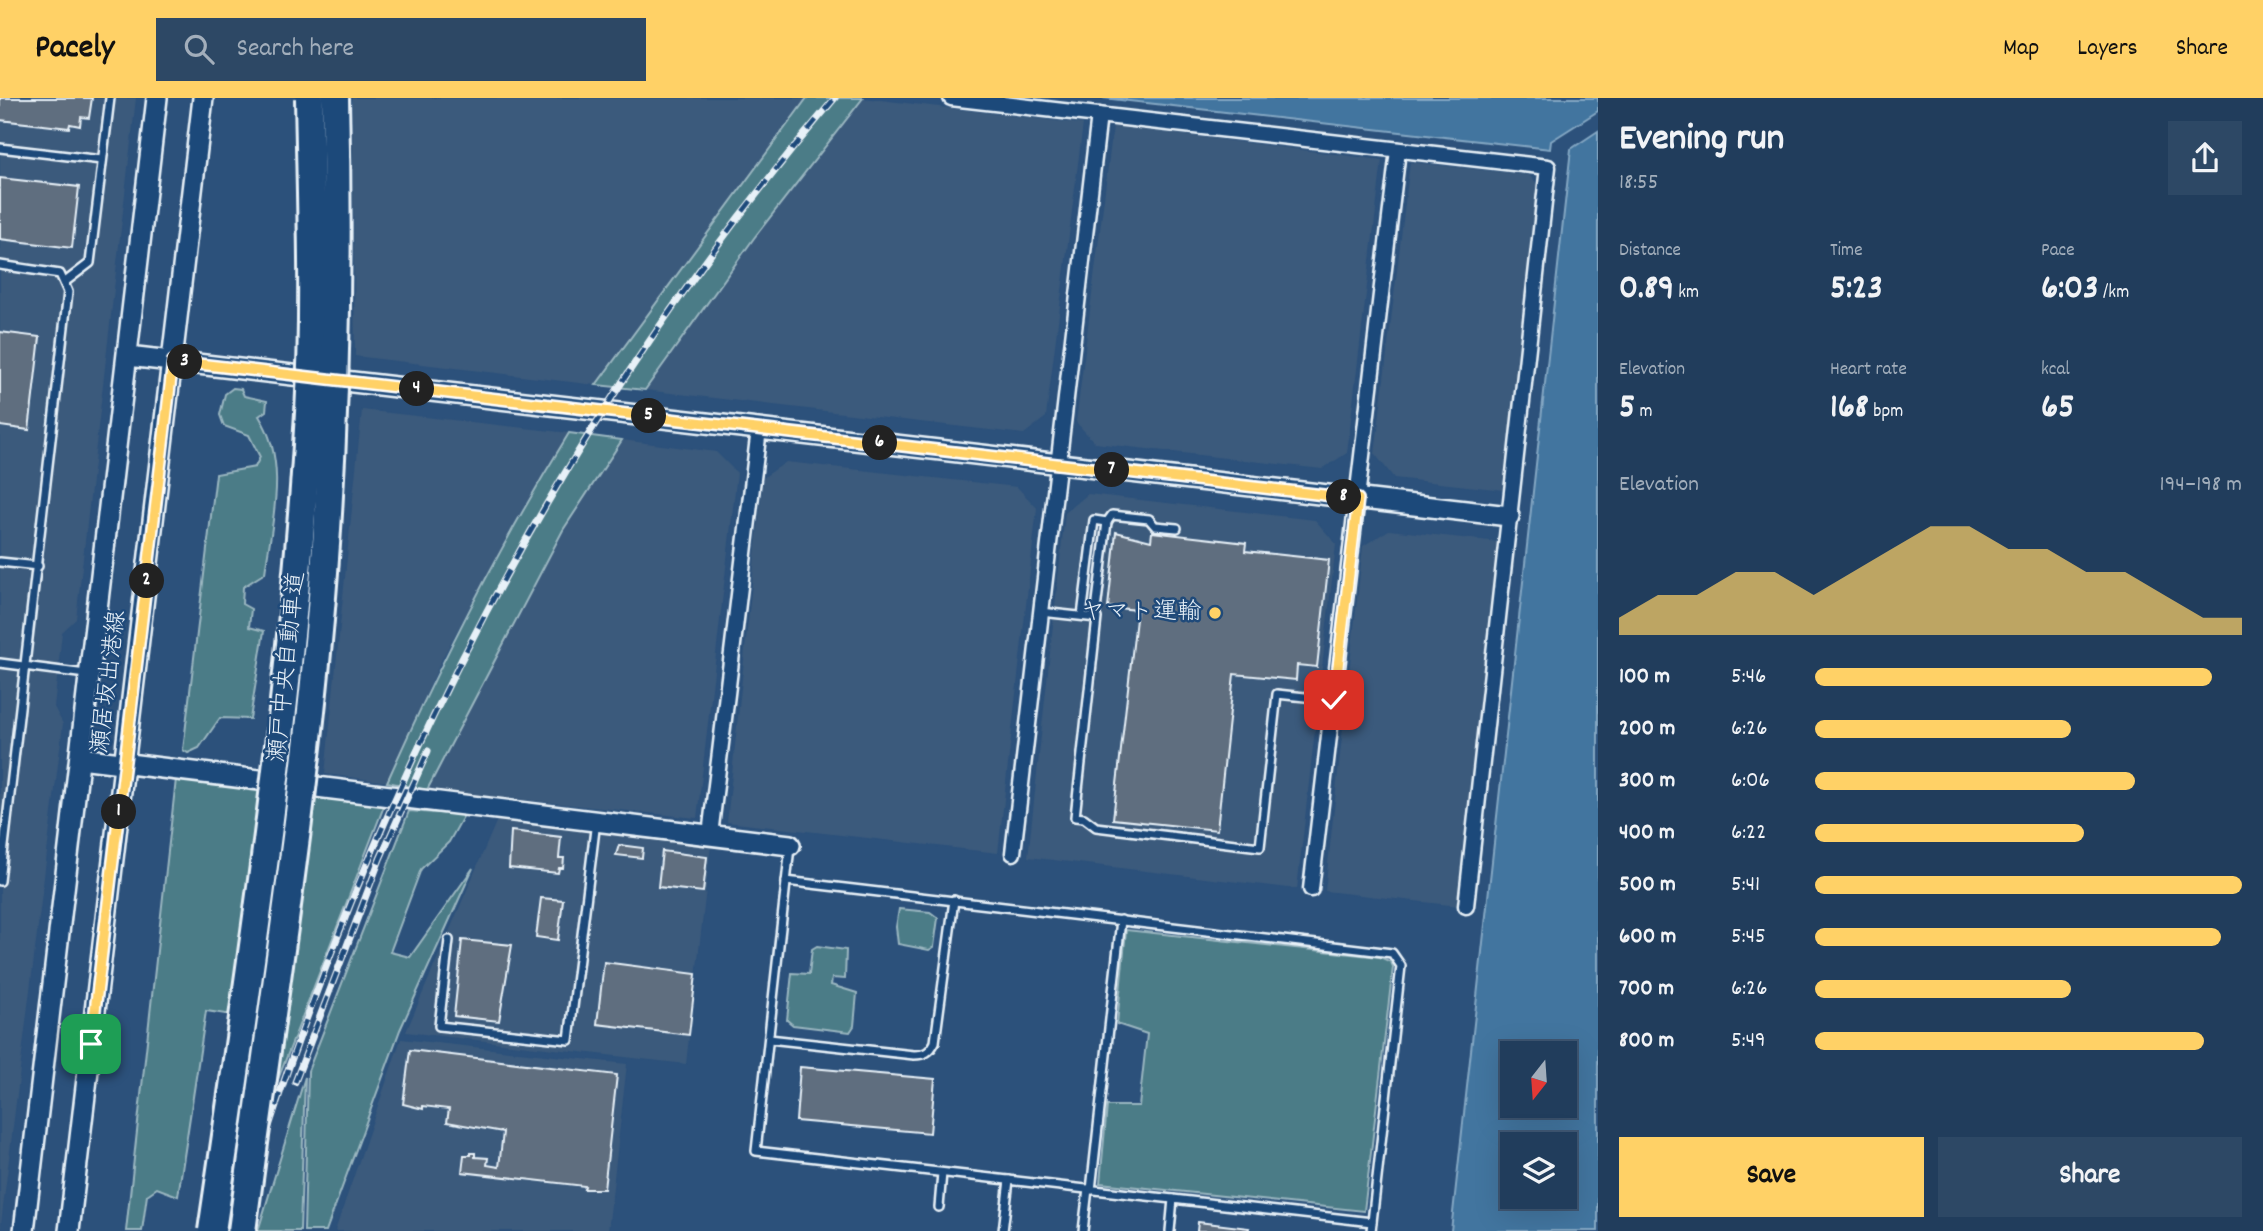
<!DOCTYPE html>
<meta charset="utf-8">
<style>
body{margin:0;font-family:Dekko,"Klee One",sans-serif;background:#2d4865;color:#f1f3f6;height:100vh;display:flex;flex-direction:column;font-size:26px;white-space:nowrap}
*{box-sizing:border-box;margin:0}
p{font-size:23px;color:#a2aebb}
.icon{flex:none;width:38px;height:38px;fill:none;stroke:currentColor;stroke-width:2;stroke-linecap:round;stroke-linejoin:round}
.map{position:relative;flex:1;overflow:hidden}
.sheet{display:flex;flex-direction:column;background:#213d5c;width:665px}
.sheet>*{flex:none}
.needle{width:46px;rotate:197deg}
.buttons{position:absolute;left:1500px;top:943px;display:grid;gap:14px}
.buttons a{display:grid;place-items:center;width:77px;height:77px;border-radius:0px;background:#213d5c;box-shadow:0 7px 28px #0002,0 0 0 2px #3e5672;font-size:35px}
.pin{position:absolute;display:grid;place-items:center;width:60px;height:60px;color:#fff;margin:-30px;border-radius:14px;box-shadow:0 4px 10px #0006}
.km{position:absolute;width:35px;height:35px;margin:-18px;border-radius:50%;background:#222;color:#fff;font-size:19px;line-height:35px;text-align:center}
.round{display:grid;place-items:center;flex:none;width:74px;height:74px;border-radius:0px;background:#2d4865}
.overview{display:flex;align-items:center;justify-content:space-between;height:119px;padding:0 21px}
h1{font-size:38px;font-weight:800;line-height:52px}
.metrics{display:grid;grid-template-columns:repeat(3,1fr);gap:10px;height:119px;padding:7px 21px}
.metrics div{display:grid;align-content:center}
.metrics b{font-size:35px;font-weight:800}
.metrics small{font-size:19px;font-weight:400}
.metrics p{font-size:19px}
.chart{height:196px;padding:14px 21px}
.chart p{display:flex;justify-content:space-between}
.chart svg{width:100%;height:126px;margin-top:7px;fill:#ffd166;opacity:.7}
.button{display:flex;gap:14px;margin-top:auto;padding:14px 21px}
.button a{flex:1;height:80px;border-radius:0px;background:#ffd166;color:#111;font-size:28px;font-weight:800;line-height:80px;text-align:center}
.button a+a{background:#2d4865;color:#f1f3f6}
ul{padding:0 21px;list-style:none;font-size:23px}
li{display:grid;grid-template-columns:112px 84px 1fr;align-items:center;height:52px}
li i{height:18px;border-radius:9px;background:#ffd166}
header{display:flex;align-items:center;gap:42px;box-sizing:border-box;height:98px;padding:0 35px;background:#ffd166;color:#111}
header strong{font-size:33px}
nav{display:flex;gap:38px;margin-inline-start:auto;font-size:24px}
.search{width:490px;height:63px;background:#2d4865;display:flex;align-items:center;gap:18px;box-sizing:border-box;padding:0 24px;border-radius:0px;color:#a2aebb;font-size:26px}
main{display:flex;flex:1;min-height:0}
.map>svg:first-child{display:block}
.built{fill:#3b5a7c}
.green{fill:#4c7c87;stroke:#9ab6c0;stroke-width:2}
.water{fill:#42759f;stroke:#84a7c3;stroke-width:2;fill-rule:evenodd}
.building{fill:#5f6e7f;stroke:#e8f1f8;stroke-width:2}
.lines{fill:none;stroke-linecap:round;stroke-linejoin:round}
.lane-casing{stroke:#e8f1f8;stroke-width:12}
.street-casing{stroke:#e8f1f8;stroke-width:19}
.secondary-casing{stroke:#e8f1f8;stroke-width:24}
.lane{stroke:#1f4a7a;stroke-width:7}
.street{stroke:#1f4a7a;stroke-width:14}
.secondary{stroke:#1f4a7a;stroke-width:19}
.rail-casing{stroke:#e8f1f8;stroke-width:7}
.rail{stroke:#1f4a7a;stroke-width:4.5;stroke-dasharray:13;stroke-linecap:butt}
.highway-bridge-casing{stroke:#e8f1f8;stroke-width:32;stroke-linecap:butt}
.highway-bridge{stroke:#1f4a7a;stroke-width:26}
.route-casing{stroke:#fff;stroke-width:14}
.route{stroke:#ffd166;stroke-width:9}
.poi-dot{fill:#ffd166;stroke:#1f4a7a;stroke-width:2.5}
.labels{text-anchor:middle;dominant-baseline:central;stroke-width:5;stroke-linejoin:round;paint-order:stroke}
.poi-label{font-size:24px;fill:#e8f1f8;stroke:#1f4a7a;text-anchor:end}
.street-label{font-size:24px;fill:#e8f1f8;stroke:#1f4a7a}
</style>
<header>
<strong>Pacely</strong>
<div class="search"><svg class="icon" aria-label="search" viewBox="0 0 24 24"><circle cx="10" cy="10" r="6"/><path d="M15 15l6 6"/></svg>Search here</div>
<nav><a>Map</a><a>Layers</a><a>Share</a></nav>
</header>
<main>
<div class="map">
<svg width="1598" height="1133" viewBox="0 0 1598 1133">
<rect width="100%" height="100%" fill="#2c517b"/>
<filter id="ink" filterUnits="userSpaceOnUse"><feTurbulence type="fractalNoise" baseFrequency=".0143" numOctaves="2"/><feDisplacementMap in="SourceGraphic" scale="14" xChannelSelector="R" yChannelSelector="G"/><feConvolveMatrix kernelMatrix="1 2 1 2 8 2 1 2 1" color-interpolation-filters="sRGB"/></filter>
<g filter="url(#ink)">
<g class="built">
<path d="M0 0H136L76 521 62 534 54 609 63 626 0 1133Z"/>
<path d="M352 0H807L596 287 355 258Z"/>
<path d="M863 0 1083 26 1046 319 1024 336 645 292 754 140Z"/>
<path d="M1113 28 1382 62 1347 355 1322 371 1095 345 1076 324Z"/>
<path d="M1410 64 1529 77 1539 89 1504 392 1394 380 1375 356Z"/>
<path d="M362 312 569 335 522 412 442 561 387 684 325 676Z"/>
<path d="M622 342 716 354 737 375 697 720 427 692 563 432Z"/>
<path d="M786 364 1017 389 1037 410 998 755 727 724 763 380Z"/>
<path d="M1088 396 1315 422 1336 446 1297 791 1028 759 1065 415Z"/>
<path d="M1389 432 1499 444 1459 808 1325 793 1363 448Z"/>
<path d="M497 722 711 747 686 966 406 934Z"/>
<path d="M401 941 627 966 608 1133H335Z"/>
</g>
<g class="green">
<path d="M807 0H863L754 140 645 292 596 287Z"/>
<path d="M233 290 241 291 244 298 267 303 266 313 259 318C289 365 272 423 265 475L243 489 242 506 251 511 249 529 264 533 250 621 220 620 199 650 188 655 183 652 216 376 255 369 260 359 249 337 224 328 220 317 225 296Z"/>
<path d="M569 335 622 342 563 432 427 692 387 684C441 563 500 447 569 335Z"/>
<path d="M176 681 384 708 265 1015 278 924 206 913 178 1098 157 1090 147 1097 142 1133H126Z"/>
<path d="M409 713 464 717 449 744 421 771 390 854 410 859 473 770 400 932 326 1133H304L308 973Z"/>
<path d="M899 811 930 814 938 820 934 849 929 852 898 846 896 829Z"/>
<path d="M1126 832 1380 859 1391 864 1393 869 1364 1113 1100 1085 1107 1008H1139L1147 936 1117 926Z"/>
<path d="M817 848 846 852 845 881 832 880 831 887 857 895 854 928 850 934 793 927 787 922 792 875 809 876 812 851Z"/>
<path d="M305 979 300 1133H258Z"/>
</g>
<g class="water">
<path d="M1103 0H1598V13L1551 43 1550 51Z"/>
<path d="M1598 33V1133H1451L1571 51ZM1512 956H1564V1008H1512ZM1512 1046H1564V1099H1512Z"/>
</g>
<g class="building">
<path d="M0 0H92L89 20 81 19 80 28 70 26 69 30 0 22Z"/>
<path d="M0 80 79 89 72 150 0 141Z"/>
<path d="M0 234 40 239 29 332 0 328Z"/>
<path d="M1116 434 1151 443 1152 434 1246 445 1245 453 1329 462 1317 569 1297 567 1296 582 1234 576 1217 732 1113 721 1137 512 1108 509Z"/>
<path d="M511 733 561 739 559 760H564L563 770H559L558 775 509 770Z"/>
<path d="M619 747 643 750 642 760 616 757Z"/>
<path d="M662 753 707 759 703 794 658 789Z"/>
<path d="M541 800 563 802 558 842 536 839Z"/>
<path d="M462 842 512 847 499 923 454 918Z"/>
<path d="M604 864 696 876 689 937 597 926Z"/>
<path d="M410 952 617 977 604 1091H584L585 1088 462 1074 464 1057H471V1055H475V1059L488 1060 487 1067 499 1069 503 1034 447 1024 449 1011 423 1008V1011L403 1006Z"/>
<path d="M800 969 935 981 930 1035 796 1023Z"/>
<path d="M1198 1124 1249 1130 1248 1133H1197Z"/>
</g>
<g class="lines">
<defs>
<g id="lane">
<path d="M0 50 102 62"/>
<path d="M0 167 60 176 68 194 0 783"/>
<path d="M65 184 90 165 110 0"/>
<path d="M1107 424 1112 417 1149 421 1155 428 1177 430"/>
<path d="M0 464 38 468"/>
<path d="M1041 514 1097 520 1075 719 1084 720 1096 729 1260 749 1277 596 1333 602"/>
<path d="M1082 518 1094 422 1107 424 1095 520"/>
<path d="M0 565 86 576"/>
<path d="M790 749 756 1053 1372 1124"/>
<path d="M786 783 1392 855 1401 868 1371 1133"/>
<path d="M449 842 439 928 569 942 596 723"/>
<path d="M769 941 914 957C925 957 930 954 935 944L954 802"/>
<path d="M1091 1092 1121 822"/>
<path d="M939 1109 942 1075"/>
<path d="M1003 1133 1009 1082"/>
<path d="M1083 1133 1088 1091"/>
<path d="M1170 1133 1173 1101"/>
</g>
<g id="street">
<path d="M951 0 1548 69 1466 808"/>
<path d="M710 737 759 331"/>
<path d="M1013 755 1099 17"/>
<path d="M1311 791 1398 52"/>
</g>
<g id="secondary">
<path d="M128 258 1509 418"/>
<path d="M80 660 790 747"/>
<path d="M24 1133 157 0"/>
<path d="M69 1133 203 0"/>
</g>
</defs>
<use href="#lane" class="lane-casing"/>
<use href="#street" class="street-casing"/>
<use href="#secondary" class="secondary-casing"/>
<use href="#lane" class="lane"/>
<use href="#street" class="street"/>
<use href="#secondary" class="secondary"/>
<defs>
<g id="rail">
<path d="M295 984 380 761 428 653"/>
<path d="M240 1133C262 1038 296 947 331 856 449 547 619 252 835 0"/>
</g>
</defs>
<use href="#rail" class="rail-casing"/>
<use href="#rail" class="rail"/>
<defs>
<g id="highway-bridge">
<path d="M212 1133C252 861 293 589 309 315 315 210 311 105 309 0"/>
<path d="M242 1133C271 914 307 695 324 474 336 316 339 159 335 0"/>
</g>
</defs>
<use href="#highway-bridge" class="highway-bridge-casing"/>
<use href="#highway-bridge" class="highway-bridge"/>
</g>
</g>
<g class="lines" filter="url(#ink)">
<defs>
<path id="route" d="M91 946 173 263 1358 401 1334 602"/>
</defs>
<use href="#route" class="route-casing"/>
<use href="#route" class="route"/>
</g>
<circle class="poi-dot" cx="1215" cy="515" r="7"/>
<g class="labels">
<g class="poi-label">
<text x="1201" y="515">ヤマト運輸</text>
</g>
<g class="street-label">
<text transform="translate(288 569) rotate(-84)">瀬戸中央自動車道</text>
<text transform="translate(110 584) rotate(-83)">瀬居坂出港線</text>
</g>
</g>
</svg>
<div class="buttons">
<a><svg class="needle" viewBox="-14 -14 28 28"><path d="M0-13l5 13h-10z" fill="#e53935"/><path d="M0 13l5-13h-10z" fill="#a2aebb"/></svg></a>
<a><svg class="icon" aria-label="layers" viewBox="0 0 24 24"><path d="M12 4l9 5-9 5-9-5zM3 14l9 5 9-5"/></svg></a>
</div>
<div class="pin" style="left:91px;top:946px;background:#1e9e55"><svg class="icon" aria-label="arrive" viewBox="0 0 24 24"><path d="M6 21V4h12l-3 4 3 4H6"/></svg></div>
<div class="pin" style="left:1334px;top:602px;background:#d93025"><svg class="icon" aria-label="check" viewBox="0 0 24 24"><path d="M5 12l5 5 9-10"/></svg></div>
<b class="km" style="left:119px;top:714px">1</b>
<b class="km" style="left:147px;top:483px">2</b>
<b class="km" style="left:185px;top:264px">3</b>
<b class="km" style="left:417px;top:291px">4</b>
<b class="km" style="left:649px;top:318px">5</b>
<b class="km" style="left:880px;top:345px">6</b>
<b class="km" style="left:1112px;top:372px">7</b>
<b class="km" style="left:1344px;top:399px">8</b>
</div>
<section class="sheet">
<div class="overview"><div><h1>Evening run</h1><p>18:55</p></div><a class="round"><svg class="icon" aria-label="share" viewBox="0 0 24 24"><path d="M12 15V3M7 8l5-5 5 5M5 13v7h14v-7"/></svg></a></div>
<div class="metrics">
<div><p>Distance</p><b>0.89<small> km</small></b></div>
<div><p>Time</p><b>5:23</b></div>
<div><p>Pace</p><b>6:03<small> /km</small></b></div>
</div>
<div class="metrics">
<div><p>Elevation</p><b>5<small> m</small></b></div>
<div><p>Heart rate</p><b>168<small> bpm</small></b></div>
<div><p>kcal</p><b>65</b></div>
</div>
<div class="chart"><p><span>Elevation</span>194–198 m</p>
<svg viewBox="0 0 160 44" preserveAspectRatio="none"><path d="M0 44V38L10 30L20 30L30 22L40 22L50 30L60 22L70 14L80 6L90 6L100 14L110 14L120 22L130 22L140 30L150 38L160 38V44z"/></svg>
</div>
<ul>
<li><b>100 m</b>5:46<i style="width:93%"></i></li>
<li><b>200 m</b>6:26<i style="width:60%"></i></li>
<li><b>300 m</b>6:06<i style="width:75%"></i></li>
<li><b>400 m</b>6:22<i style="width:63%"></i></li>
<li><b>500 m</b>5:41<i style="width:100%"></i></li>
<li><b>600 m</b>5:45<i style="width:95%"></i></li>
<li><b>700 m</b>6:26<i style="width:60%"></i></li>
<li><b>800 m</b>5:49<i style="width:91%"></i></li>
</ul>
<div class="button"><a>Save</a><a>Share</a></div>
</section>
</main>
